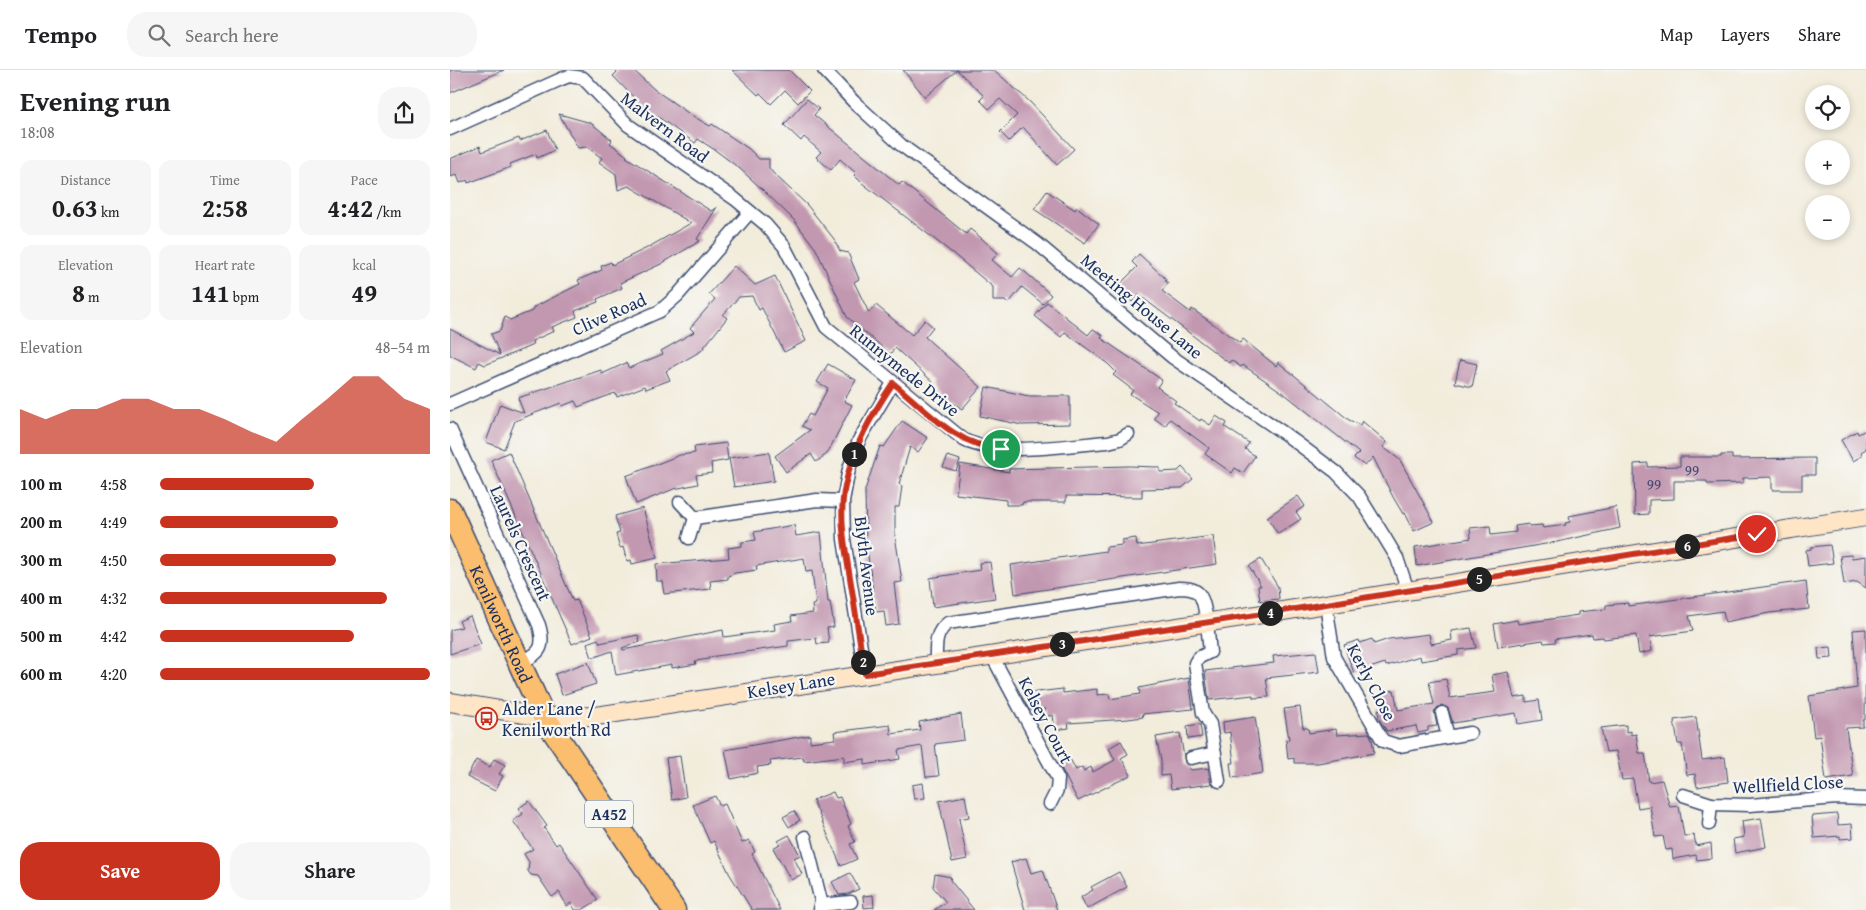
<!DOCTYPE html>
<meta charset="utf-8">
<style>
body{margin:0;font-family:"Gentium Book Plus",serif;background:#f6f6f6;color:#202124;height:100vh;display:flex;flex-direction:column;font-size:19px;white-space:nowrap}
*{box-sizing:border-box;margin:0}
p{font-size:16px;color:#757577}
.icon{flex:none;width:28px;height:28px;fill:none;stroke:currentColor;stroke-width:2;stroke-linecap:round;stroke-linejoin:round}
.map{position:relative;flex:1;overflow:hidden}
.side{display:flex;flex-direction:column;background:#fff;width:450px}
.side>*{flex:none}
.buttons{position:absolute;left:1355px;top:15px;display:grid;gap:10px}
.buttons a{display:grid;place-items:center;width:45px;height:45px;border-radius:50%;background:#fff;box-shadow:0 2px 8px #0003;font-size:25px}
.pin{position:absolute;display:grid;place-items:center;width:42px;height:42px;color:#fff;margin:-21px;border:2px solid #fff;border-radius:50%;box-shadow:0 1px 5px #0007}
.km{position:absolute;width:25px;height:25px;margin:-12px;border-radius:50%;background:#222;color:#fff;font-size:14px;line-height:25px;text-align:center}
.round{display:grid;place-items:center;flex:none;width:52px;height:52px;border-radius:20px;background:#f6f6f6}
.summary{display:flex;align-items:center;justify-content:space-between;height:85px;padding:0 20px}
h1{font-size:28px;font-weight:800;line-height:38px}
.figures{display:grid;grid-template-columns:repeat(3,1fr);gap:8px;height:85px;padding:5px 20px}
.figures div{display:grid;align-content:center;border-radius:12px;background:#f6f6f6;text-align:center}
.figures b{font-size:25px;font-weight:800}
.figures small{font-size:14px;font-weight:400}
.figures p{font-size:14px}
.chart{height:140px;padding:10px 20px}
.chart p{display:flex;justify-content:space-between}
.chart svg{width:100%;height:90px;margin-top:5px;fill:#c8321e;opacity:.7}
.button{display:flex;gap:10px;margin-top:auto;padding:10px 20px}
.button a{flex:1;height:58px;border-radius:20px;background:#c8321e;color:#fff;font-size:20px;font-weight:800;line-height:58px;text-align:center}
.button a+a{background:#f6f6f6;color:#202124}
ul{padding:0 20px;list-style:none;font-size:16px}
li{display:grid;grid-template-columns:80px 60px 1fr;align-items:center;height:38px}
li i{height:12px;border-radius:6px;background:#c8321e}
header{display:flex;align-items:center;gap:30px;box-sizing:border-box;height:70px;padding:0 25px;background:#fff;border-bottom:1px solid #e0e0e0}
header strong{font-size:24px}
nav{display:flex;gap:28px;margin-inline-start:auto;font-size:18px}
.search{width:350px;height:45px;background:#f6f6f6;display:flex;align-items:center;gap:12px;box-sizing:border-box;padding:0 18px;border-radius:20px;color:#757577;font-size:19px}
main{display:flex;flex:1;min-height:0}
.map>svg:first-child{display:block}
.building{fill:#c298b1}
.lines{fill:none;stroke-linecap:round;stroke-linejoin:round}
.street-casing{stroke:#3b4b71;stroke-width:15}
.secondary-casing{stroke:#3b4b71;stroke-width:20}
.highway-casing{stroke:#3b4b71;stroke-width:25}
.street{stroke:#fff;stroke-width:12}
.secondary{stroke:#fde5c5;stroke-width:18}
.highway{stroke:#fabe6e;stroke-width:22}
.route-casing{stroke:#fff;stroke-width:10}
.route{stroke:#c8321e;stroke-width:6}
.labels{text-anchor:middle;dominant-baseline:central;stroke-width:4.5;stroke-linejoin:round;paint-order:stroke}
.number-label{font-size:15px;fill:#454973}
.shield{fill:#f6f6f2;stroke:#5d6b8a;stroke-width:1}
.shield-label{font-size:16px;font-weight:bold;fill:#1b2f5e}
.street-label{font-size:18px;fill:#1b2f5e;stroke:#f6f6f2}
.poi-label{font-size:18px;fill:#1b2f5e;stroke:#f6f6f2;text-anchor:start}
</style>
<header>
<strong>Tempo</strong>
<div class="search"><svg class="icon" aria-label="search" viewBox="0 0 24 24"><circle cx="10" cy="10" r="6"/><path d="M15 15l6 6"/></svg>Search here</div>
<nav><a>Map</a><a>Layers</a><a>Share</a></nav>
</header>
<main>
<section class="side">
<div class="summary"><div><h1>Evening run</h1><p>18:08</p></div><a class="round"><svg class="icon" aria-label="share" viewBox="0 0 24 24"><path d="M12 15V3M7 8l5-5 5 5M5 13v7h14v-7"/></svg></a></div>
<div class="figures">
<div><p>Distance</p><b>0.63<small> km</small></b></div>
<div><p>Time</p><b>2:58</b></div>
<div><p>Pace</p><b>4:42<small> /km</small></b></div>
</div>
<div class="figures">
<div><p>Elevation</p><b>8<small> m</small></b></div>
<div><p>Heart rate</p><b>141<small> bpm</small></b></div>
<div><p>kcal</p><b>49</b></div>
</div>
<div class="chart"><p><span>Elevation</span>48–54 m</p>
<svg viewBox="0 0 160 44" preserveAspectRatio="none"><path d="M0 44V22L10 27L20 22L30 22L40 17L50 17L60 22L70 22L80 27L90 33L100 38L110 27L120 17L130 6L140 6L150 17L160 22V44z"/></svg>
</div>
<ul>
<li><b>100 m</b>4:58<i style="width:57%"></i></li>
<li><b>200 m</b>4:49<i style="width:66%"></i></li>
<li><b>300 m</b>4:50<i style="width:65%"></i></li>
<li><b>400 m</b>4:32<i style="width:84%"></i></li>
<li><b>500 m</b>4:42<i style="width:72%"></i></li>
<li><b>600 m</b>4:20<i style="width:100%"></i></li>
</ul>
<div class="button"><a>Save</a><a>Share</a></div>
</section>
<div class="map">
<svg width="1416" height="840" viewBox="0 0 1416 840">
<rect width="100%" height="100%" fill="#f6f6f2"/>
<filter id="ink" filterUnits="userSpaceOnUse"><feTurbulence type="fractalNoise" baseFrequency=".02" numOctaves="2"/><feDisplacementMap in="SourceGraphic" scale="10" xChannelSelector="R" yChannelSelector="G"/><feConvolveMatrix kernelMatrix="1 2 1 2 8 2 1 2 1" color-interpolation-filters="sRGB"/></filter>
<filter id="wash" filterUnits="userSpaceOnUse"><feTurbulence type="fractalNoise" baseFrequency=".0096" numOctaves="4" result="noise"/><feDisplacementMap in="SourceGraphic" scale="20" xChannelSelector="R" yChannelSelector="G"/><feGaussianBlur stdDeviation="1.12" result="paint"/><feColorMatrix in="noise" values="0 0 0 0 0 0 0 0 0 0 0 0 0 0 0 0 0 1.4 0 .05"/><feComposite in="paint" operator="in"/></filter>
<g filter="url(#wash)">
<rect width="100%" height="100%" fill="#f2ecdb"/>
<g id="blocks">
<g class="building">
<path d="M0 0H54L0 23Z"/>
<path d="M169 0H183L205 20 241 45 260 56 262 54 299 79 309 89H319V98L323 103 357 135 384 169 390 181 398 183 409 209 404 212 419 243 426 235 462 265 475 250 483 257 475 267 531 317 512 339 493 326 481 314 483 312 445 278 440 284 397 247 366 179 344 150 313 120 289 98 265 80 248 69 245 73 190 34 163 6Z"/>
<path d="M282 0H339L360 21 348 33 335 20 321 34 310 23 308 25Z"/>
<path d="M453 0H544L580 32 624 79 607 95 573 57 559 71 550 62 567 45 550 29 539 39 530 30 534 26 507 0 475 27Z"/>
<path d="M357 29 369 39 364 45 449 115 452 112 516 164 520 159 530 167 548 183 542 190 562 207 570 198 581 207 601 225 593 234 572 217 558 234 555 231H543V217L501 182 412 113 404 105 406 103 390 89 381 100 366 87 371 82 354 67 351 71 334 55Z"/>
<path d="M109 44 141 53 162 70 160 73 177 86 176 87 261 141 267 137 247 169 250 171 211 194 170 213 172 218 147 229 148 232 125 241 127 247 102 257 104 261 82 271 83 275 35 295 29 292 26 298 0 285V259L50 285 41 264 50 261 55 247 60 250 82 241 84 237 130 214 128 210 152 200 151 196 161 192 162 195 197 178 241 153 179 116 168 120 166 104 149 92 152 88 137 77 128 78Z"/>
<path d="M97 60 105 80 87 88 86 84 60 94 61 97 18 113 17 110 10 113 7 105 0 107V89L30 76 32 82 69 68 70 71Z"/>
<path d="M597 121 625 140 627 137 649 154 635 173 584 139Z"/>
<path d="M689 184 716 209 715 211 718 213 712 221 740 242 742 239 790 273 793 269 826 296 828 292 899 350 910 355 912 351 937 372 933 377 950 390 984 452 964 461 955 443 953 444 943 427 923 387 915 396 904 388 909 383 836 325 793 295 791 297 781 290 779 293 689 225 682 232 667 217 687 197 682 192Z"/>
<path d="M284 196 305 215 325 206 356 271 334 282 312 238 309 240 302 226 289 227 273 245 277 248 251 281 216 301 220 310 196 319 195 316 167 327 165 323 128 337 125 331 112 336 111 333 65 351 54 379 36 372 50 334 74 343 68 328 151 300 152 304 176 293 179 298 213 284 211 281 244 262 240 258 265 229 259 224Z"/>
<path d="M597 232 638 265 643 259 653 265 651 268 712 310 707 317 726 331 724 333 750 351 751 349 760 355 766 346 777 353 775 357 799 373 795 379 805 386 793 403 785 398 782 403 755 384 759 378 720 349 715 356 704 348 708 342 680 324 683 320 663 305 666 302 658 294 615 262 611 267 585 246Z"/>
<path d="M1010 290 1027 294 1022 317 1005 313Z"/>
<path d="M378 294 406 310 394 331 402 335 377 384 366 392 361 384 336 402 325 386 360 360 352 356 359 344 363 346 378 318 367 312Z"/>
<path d="M536 317 579 326H620V354L572 355 530 346Z"/>
<path d="M452 351 478 368 468 382 460 377 449 414 452 416 449 437H445V465L452 512 444 513 449 554 436 556 434 541 426 542 416 472 415 420 430 376 434 377Z"/>
<path d="M1416 360V379L1411 382 1412 386 1403 391 1391 370 1407 361 1408 364Z"/>
<path d="M276 373 278 390 261 393 262 403 246 405 248 414 224 419 186 434 176 406 230 385 245 383 244 377Z"/>
<path d="M59 382 123 531 127 530 142 566 122 574 41 390Z"/>
<path d="M319 382 324 411 284 417 279 388Z"/>
<path d="M1271 385H1282V389L1365 388V405H1352V420H1322V407L1293 408V413L1257 414V411H1224V429L1199 430V444L1185 445 1184 394 1198 393V397L1230 396V387H1271Z"/>
<path d="M498 386 510 390 506 401 493 397Z"/>
<path d="M510 394 559 402V399L679 396 706 397 710 398V402L728 401 732 397 743 409 732 418 692 419V427L616 426V432H573L572 435H556V430L506 424Z"/>
<path d="M848 426 855 436 846 442 851 449 828 464 817 447Z"/>
<path d="M1166 437 1170 458 1107 472 967 496 965 477 1021 468 1020 458 1040 456 1041 465 1066 462 1065 456 1079 454V456L1092 455 1093 458 1116 455 1115 453 1120 452 1119 446Z"/>
<path d="M193 438 207 488 182 494 181 490 177 491 173 477 170 478 166 464 170 463 165 446Z"/>
<path d="M344 455 346 466 371 462 378 532H380L384 557 377 558 379 573 367 574 366 568 338 571V576L259 587V589L245 591 246 594 222 598V595L166 605 162 581 142 588 137 573 148 569 150 573 188 565 190 572 172 578 173 580 273 560 274 567 325 560 324 554 342 551 341 546 363 543 362 535 366 534 362 501 356 502 354 488 306 496 307 500 285 503 278 506V509L260 511 261 519 214 524 212 511H207L206 494 279 488 278 478 292 476V472L306 470 304 462Z"/>
<path d="M763 466 767 494 565 524 561 495 656 481V477L672 475V470L686 468 687 476Z"/>
<path d="M1380 475 1383 493 1358 496 1356 480 1361 479V477Z"/>
<path d="M1401 485 1402 488 1416 486V518L1407 512 1394 514 1390 486Z"/>
<path d="M811 489 828 517 829 529 810 531 808 516H811L799 496Z"/>
<path d="M540 492 545 528 483 537 480 508 530 500 529 493Z"/>
<path d="M1356 511 1359 539 1319 543 1275 552 1273 541 1239 546 1243 561 1200 567 1202 581 1189 584 1186 565 1154 569 1153 567 1143 568 1142 564 1105 569 1106 572 1094 573 1093 570 1048 577 1044 554 1067 550 1068 554 1128 545V542L1156 539V535L1178 533V536Z"/>
<path d="M20 546 31 574 0 584V560L12 557 9 551Z"/>
<path d="M1021 558 1026 578 1008 580V585L971 591 970 586 936 596 935 593 904 603 894 575 909 570 910 573 922 569 924 574 939 569 979 564 981 574 1002 570 1001 561Z"/>
<path d="M1416 559 1415 650H1413V657L1396 658 1403 706 1376 710 1370 666 1364 667 1359 626 1407 618 1403 560Z"/>
<path d="M1381 577 1382 588 1369 589 1368 578Z"/>
<path d="M866 582 869 602 816 608 819 627 803 628V625L759 630 755 601 824 593 823 586Z"/>
<path d="M138 592 146 614 112 625 105 604Z"/>
<path d="M1058 602 1064 628 1076 626V632L1089 630 1092 650 1068 654 1066 643 1003 653 998 638 991 635 984 641 987 656 978 657V661L968 663 966 656 937 661 929 649 928 640 934 638 931 622 944 620 948 640 984 634 979 612 996 609 1000 628 1045 622 1042 605Z"/>
<path d="M739 608 743 639 692 644 693 647 678 649 618 653 619 658 605 660 603 645 595 647V639L580 640 579 637 578 623 613 619V623L647 619V625L659 624 660 629 690 624 689 618Z"/>
<path d="M850 637 853 658H858L859 663 886 659 887 665 919 663 922 669 924 683 868 693H844V688L838 689 836 670 839 669 834 639Z"/>
<path d="M511 644 514 670 485 674 489 706 476 707 472 676 448 680 450 689 415 695V689L394 692V686L354 691 353 687 320 691 321 695 307 697 308 703 281 709 275 680 360 665V672L385 669 384 662 440 655 441 664 470 660 469 652Z"/>
<path d="M805 647 813 703 782 708 780 693H784L780 662 774 663 773 652Z"/>
<path d="M1246 647 1252 690 1275 687 1278 712 1247 717 1245 704 1237 705 1232 674H1228L1224 650Z"/>
<path d="M750 654 752 667 738 669 737 656Z"/>
<path d="M1176 655V662L1181 661V665L1186 664 1189 683H1195L1199 712 1212 710 1220 737 1229 736 1234 766 1244 765 1246 776 1261 773 1262 788 1247 790 1246 785 1223 789 1222 779 1216 780 1213 766 1205 767 1200 736 1188 738 1183 709 1172 710 1166 681 1156 682 1151 658Z"/>
<path d="M730 663 735 693 741 700 758 698 761 714 721 719 719 705 711 706V690L706 667Z"/>
<path d="M671 671 678 684 671 688 681 705 628 731 609 694 620 689 626 700 632 697 634 701 641 697 643 702 665 690 659 678Z"/>
<path d="M230 686 236 727 222 730 216 688Z"/>
<path d="M44 689 55 695 49 704 53 706 45 721 17 707 26 690 40 697Z"/>
<path d="M473 713 475 728 464 729 462 715Z"/>
<path d="M383 722 386 728 390 727 401 754 398 756 405 772 400 774 407 789 391 796 363 730Z"/>
<path d="M265 726 270 736 275 734 292 773 299 770 305 782 302 784 330 840H302L279 803 264 771 260 773 243 735Z"/>
<path d="M515 726 519 747 509 749 517 789 502 792 489 731Z"/>
<path d="M79 731 97 756 94 758 106 775 109 773 148 830 132 840H125L121 833 117 836 109 822 102 827 88 806 81 805 78 801 79 792 74 784 83 779 63 751 73 744 69 738Z"/>
<path d="M344 741 350 750 339 757 333 747Z"/>
<path d="M1387 744 1388 755 1402 754 1403 768 1390 769V766L1364 768 1362 746Z"/>
<path d="M1311 748 1316 777 1285 783 1283 769 1294 767 1292 751Z"/>
<path d="M339 765 350 785 344 788 352 804 341 810 323 778 330 774 328 771Z"/>
<path d="M576 788 581 803 593 800 607 840H575L561 792Z"/>
<path d="M669 802 677 817 637 839 631 827 643 820 641 817Z"/>
<path d="M400 803 409 819 398 824 389 825 382 812Z"/>
<path d="M485 804 501 807 500 810 524 840H484L496 832 483 817Z"/>
<path d="M423 825 424 837 414 838 413 826Z"/>
</g>
</g>
</g>
<g filter="url(#ink)">
<use href="#blocks" fill-opacity="0" stroke="#3b4b71" stroke-width="1"/>
<g class="lines">
<defs>
<g id="street">
<path d="M374 0 404 32 451 75 588 174 722 287 835 364 886 402 909 426 935 468 947 488 958 521"/>
<path d="M0 59 109 10 119 6 133 8 178 55 285 129 315 154 334 176 376 257 514 370C548 387 619 375 658 372L670 369 678 364"/>
<path d="M0 334 210 241 227 226 300 142"/>
<path d="M0 359 89 555C96 579 89 584 69 593"/>
<path d="M230 432 245 448 239 468"/>
<path d="M245 448 367 430 393 431"/>
<path d="M876 534 884 587 933 671 949 676 1020 663"/>
<path d="M541 584 608 709 607 720 600 734"/>
<path d="M486 593C486 577 484 563 498 553L729 518C735 518 743 518 748 523 757 531 758 568 760 582L748 588 745 593 753 643 760 654 769 711"/>
<path d="M415 604 394 469 393 431 399 399 409 370 443 313"/>
<path d="M992 643 998 667"/>
<path d="M741 688 765 683"/>
<path d="M1233 725 1261 734 1300 735 1387 728 1416 729"/>
<path d="M1259 754 1261 734"/>
<path d="M355 767 371 831 370 840"/>
<path d="M370 835 401 832"/>
</g>
<path id="secondary" d="M0 632 94 647 146 646 839 540 1416 447"/>
<g id="highway">
<path id="s1" d="M0 440 94 647 224 840"/>
</g>
</defs>
<use href="#street" class="street-casing"/>
<use href="#secondary" class="secondary-casing"/>
<use href="#highway" class="highway-casing"/>
<use href="#street" class="street"/>
<use href="#secondary" class="secondary"/>
<use href="#highway" class="highway"/>
</g>
</g>
<g class="lines" filter="url(#ink)">
<defs>
<path id="route" d="M551 379C507 377 475 339 443 313 421 346 403 377 395 416 388 448 396 482 401 514 406 544 410 574 415 604L839 540 1307 464"/>
</defs>
<use href="#route" class="route-casing"/>
<use href="#route" class="route"/>
</g>
<defs>
<symbol id="bus-ring" viewBox="-11 -11 22 22"><circle r="9.5" fill="#f6f6f2" stroke="#c8321e" stroke-width="1.5"/><path d="M-5-6H5V4H4V6H2V4H-2V6H-4V4H-5ZM-3.5-4V0h7V-4ZM-3.5 1.2v1.5H-2V1.2ZM2 1.2v1.5H3.5V1.2Z" fill="#c8321e"/></symbol>
</defs>
<g fill-rule="evenodd">
<use href="#bus-ring" x="24" y="636" width="25" height="25"/>
</g>
<g class="labels">
<g class="number-label">
<text x="1242" y="399">99</text>
<text x="1204" y="413">99</text>
</g>
<rect class="shield" x="135" y="730.5" width="48" height="27" rx="4"/>
<g class="shield-label">
<text x="159" y="744">A452</text>
</g>
<g class="street-label">
<text transform="translate(215 57) rotate(37)">Malvern Road</text>
<text transform="translate(692 236) rotate(40)">Meeting House Lane</text>
<text transform="translate(159 244) rotate(-24)">Clive Road</text>
<text transform="translate(455 300) rotate(39)">Runnymede Drive</text>
<text transform="translate(71 473) rotate(66)">Laurels Crescent</text>
<text transform="translate(417 496) rotate(83)">Blyth Avenue</text>
<text stroke="none"><textPath href="#s1" startOffset="125">Kenilworth Road</textPath></text>
<text transform="translate(922 612) rotate(62)">Kerly Close</text>
<text transform="translate(341 615) rotate(-9)">Kelsey Lane</text>
<text transform="translate(596 650) rotate(62)">Kelsey Court</text>
<text transform="translate(1338 714) rotate(-3)">Wellfield Close</text>
</g>
<g class="poi-label">
<text x="52" y="638">Alder Lane /<tspan x="52" dy="21">Kenilworth Rd</tspan></text>
</g>
</g>
</svg>
<div class="buttons">
<a><svg class="icon" aria-label="locate" viewBox="0 0 24 24"><circle cx="12" cy="12" r="6"/><path d="M12 2v4M12 18v4M2 12h4M18 12h4"/></svg></a>
<a>+</a>
<a>−</a>
</div>
<div class="pin" style="left:551px;top:379px;background:#1e9e55"><svg class="icon" aria-label="arrive" viewBox="0 0 24 24"><path d="M6 21V4h12l-3 4 3 4H6"/></svg></div>
<div class="pin" style="left:1307px;top:464px;background:#d93025"><svg class="icon" aria-label="check" viewBox="0 0 24 24"><path d="M5 12l5 5 9-10"/></svg></div>
<b class="km" style="left:404px;top:384px">1</b>
<b class="km" style="left:413px;top:592px">2</b>
<b class="km" style="left:612px;top:574px">3</b>
<b class="km" style="left:820px;top:543px">4</b>
<b class="km" style="left:1029px;top:509px">5</b>
<b class="km" style="left:1237px;top:476px">6</b>
</div>
</main>
